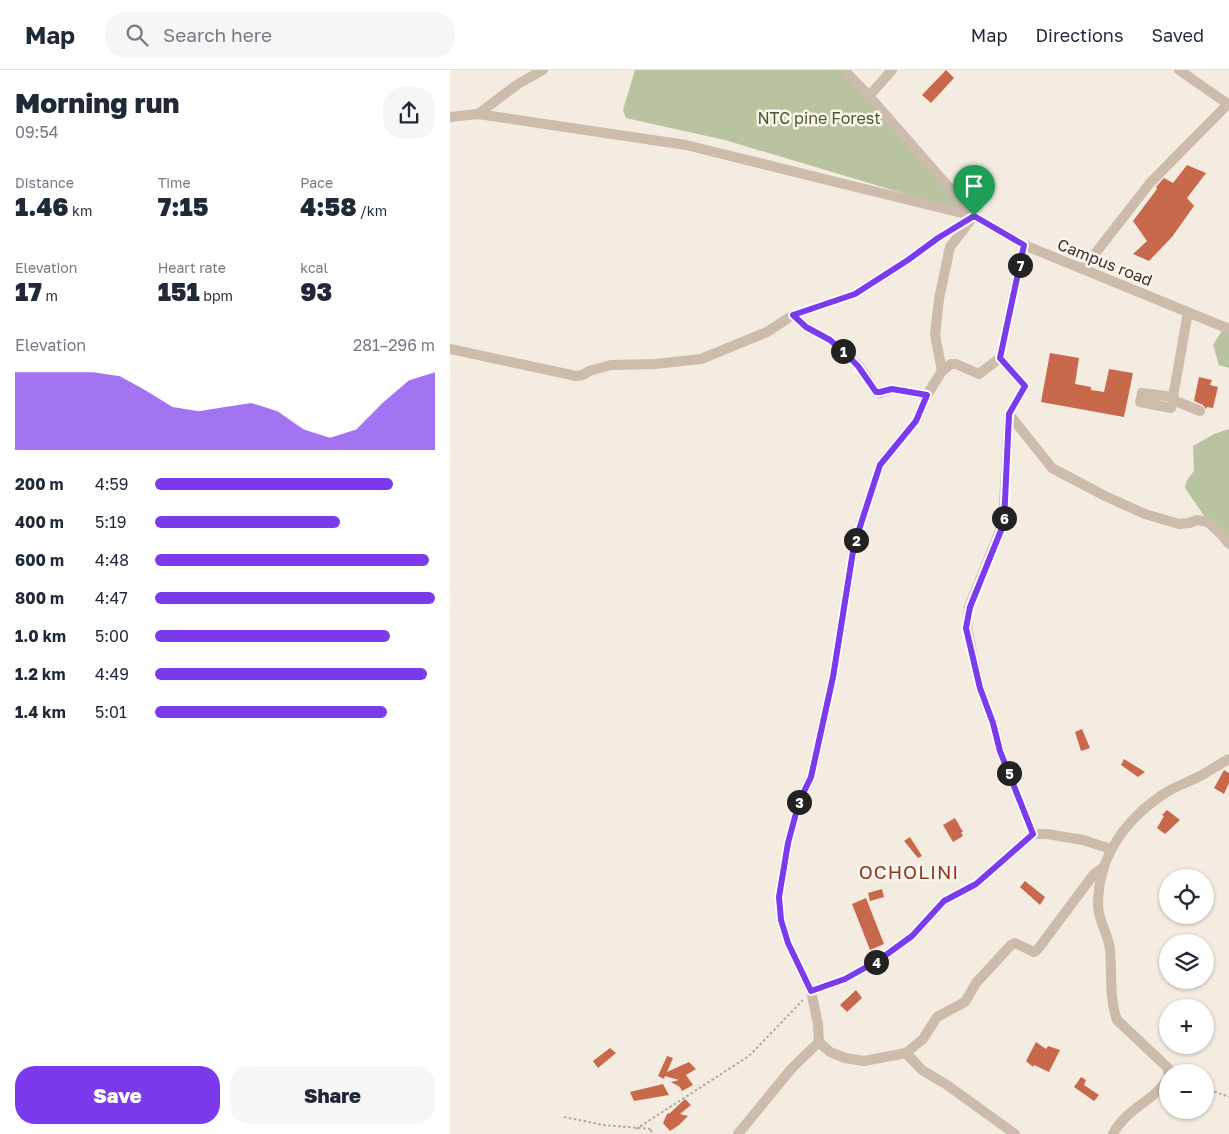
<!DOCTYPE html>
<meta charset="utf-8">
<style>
body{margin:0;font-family:"Golos Text",sans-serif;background:#f6f6f7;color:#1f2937;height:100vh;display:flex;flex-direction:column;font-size:19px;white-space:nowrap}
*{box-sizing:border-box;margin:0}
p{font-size:16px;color:#747a83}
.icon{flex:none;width:28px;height:28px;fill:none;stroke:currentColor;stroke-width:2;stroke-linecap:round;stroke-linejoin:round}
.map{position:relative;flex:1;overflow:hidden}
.sheet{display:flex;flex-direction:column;background:#fff;width:450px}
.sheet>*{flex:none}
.controls{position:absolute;left:709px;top:799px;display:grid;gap:10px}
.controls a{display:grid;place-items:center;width:55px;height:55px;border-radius:50%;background:#fff;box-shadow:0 1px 4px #0004;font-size:25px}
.pin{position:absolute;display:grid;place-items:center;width:42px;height:42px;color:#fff;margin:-51px -21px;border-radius:50% 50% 50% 0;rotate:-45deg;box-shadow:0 0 5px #0007}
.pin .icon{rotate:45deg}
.km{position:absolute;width:25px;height:25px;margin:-12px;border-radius:50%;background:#222;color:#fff;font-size:14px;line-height:25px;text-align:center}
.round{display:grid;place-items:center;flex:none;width:52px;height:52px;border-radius:20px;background:#f6f6f7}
.summary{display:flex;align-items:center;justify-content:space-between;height:85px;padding:0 15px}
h1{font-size:28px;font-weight:800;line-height:38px}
.metrics{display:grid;grid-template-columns:repeat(3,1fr);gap:8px;height:85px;padding:5px 15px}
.metrics div{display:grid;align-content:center}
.metrics b{font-size:25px;font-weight:800}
.metrics small{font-size:14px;font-weight:400}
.metrics p{font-size:14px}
.chart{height:140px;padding:10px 15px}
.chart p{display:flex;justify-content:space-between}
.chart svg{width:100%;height:90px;margin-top:5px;fill:#7c3aed;opacity:.7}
.action{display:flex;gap:10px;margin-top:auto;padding:10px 15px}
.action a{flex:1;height:58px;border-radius:20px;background:#7c3aed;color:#fff;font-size:20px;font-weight:800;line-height:58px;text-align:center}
.action a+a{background:#f6f6f7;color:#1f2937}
ul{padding:0 15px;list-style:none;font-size:16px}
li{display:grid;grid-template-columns:80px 60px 1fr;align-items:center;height:38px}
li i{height:12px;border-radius:6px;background:#7c3aed}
header{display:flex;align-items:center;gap:30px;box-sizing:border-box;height:70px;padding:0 25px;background:#fff;border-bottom:1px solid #e0e1e3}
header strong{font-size:24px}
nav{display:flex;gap:28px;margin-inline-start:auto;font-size:18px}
.search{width:350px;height:45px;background:#f6f6f7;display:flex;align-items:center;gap:12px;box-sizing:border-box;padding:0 18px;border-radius:20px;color:#747a83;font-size:19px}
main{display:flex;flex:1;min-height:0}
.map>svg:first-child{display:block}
.green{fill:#b8c4a0}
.building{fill:#c8694b}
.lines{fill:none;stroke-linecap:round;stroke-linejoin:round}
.path{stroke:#b9a596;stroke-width:2;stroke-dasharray:2.5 2.5;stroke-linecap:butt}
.minor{stroke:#cdbbac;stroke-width:10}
.route-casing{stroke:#fff;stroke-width:10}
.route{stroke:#7c3aed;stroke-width:6}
.labels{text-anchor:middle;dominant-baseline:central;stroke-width:5;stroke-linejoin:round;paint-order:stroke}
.park-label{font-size:16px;fill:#4a5a2e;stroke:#fbf5ee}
.street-label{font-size:16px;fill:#3b302b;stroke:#fbf5ee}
.quarter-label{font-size:19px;letter-spacing:1px;fill:#8c3b22;stroke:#fbf5ee}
</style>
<header>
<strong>Map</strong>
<div class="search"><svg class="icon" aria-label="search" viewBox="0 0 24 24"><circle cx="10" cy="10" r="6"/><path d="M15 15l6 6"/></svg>Search here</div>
<nav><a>Map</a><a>Directions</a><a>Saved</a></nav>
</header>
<main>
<section class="sheet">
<div class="summary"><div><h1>Morning run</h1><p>09:54</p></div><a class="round"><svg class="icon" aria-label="share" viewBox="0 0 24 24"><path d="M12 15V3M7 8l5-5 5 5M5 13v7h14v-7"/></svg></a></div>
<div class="metrics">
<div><p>Distance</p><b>1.46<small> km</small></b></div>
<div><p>Time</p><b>7:15</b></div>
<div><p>Pace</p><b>4:58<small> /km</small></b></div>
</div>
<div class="metrics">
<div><p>Elevation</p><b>17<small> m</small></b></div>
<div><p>Heart rate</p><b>151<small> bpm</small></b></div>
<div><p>kcal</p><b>93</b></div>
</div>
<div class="chart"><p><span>Elevation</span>281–296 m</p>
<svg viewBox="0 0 160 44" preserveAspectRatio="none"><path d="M0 44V6L10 6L20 6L30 6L40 8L50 15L60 23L70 25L80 23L90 21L100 25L110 34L120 38L130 34L140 21L150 10L160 6V44z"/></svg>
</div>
<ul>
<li><b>200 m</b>4:59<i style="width:85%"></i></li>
<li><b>400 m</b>5:19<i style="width:66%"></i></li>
<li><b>600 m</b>4:48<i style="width:98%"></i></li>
<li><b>800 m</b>4:47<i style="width:100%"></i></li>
<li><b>1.0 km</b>5:00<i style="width:84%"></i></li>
<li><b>1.2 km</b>4:49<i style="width:97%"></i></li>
<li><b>1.4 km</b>5:01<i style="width:83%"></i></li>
</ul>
<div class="action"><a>Save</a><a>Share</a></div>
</section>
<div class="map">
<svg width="779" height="1064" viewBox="0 0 779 1064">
<rect width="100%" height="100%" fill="#f4ebe1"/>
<g class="green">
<path d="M185 0H391L519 143 275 70 176 48 173 40Z"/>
<path d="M773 259 779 262V298L769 295 763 275Z"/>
<path d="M779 359V471L755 447 735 418 737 410 744 401 743 376 764 364Z"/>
</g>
<g class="building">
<path d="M496 0 504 8 481 33 472 25Z"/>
<path d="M737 95 756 103 737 128 744 136 722 167 699 191 683 184 697 171 683 151 707 119 706 117 714 108 723 113Z"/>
<path d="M600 283 629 288 625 314 641 317V320L654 322 659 299 683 303 674 347 591 332Z"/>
<path d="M749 307 762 310 760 315 768 317 763 338 757 337 756 339 753 335 744 331Z"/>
<path d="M632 659 640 678 631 681 625 662Z"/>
<path d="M674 689 695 702 688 707 671 695Z"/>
<path d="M774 700 779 703V713L774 724 764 718Z"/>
<path d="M717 740 730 750 715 764 707 758 714 746 712 745Z"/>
<path d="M505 748 513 762H511L513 766 503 772 493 755Z"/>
<path d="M460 767 472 786 468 788 454 771Z"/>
<path d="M575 811 595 827 590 835 570 817Z"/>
<path d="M432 819 434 827 420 831 418 823Z"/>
<path d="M416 828 434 874 420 880 402 834Z"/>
<path d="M406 920 412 928 397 942 390 935Z"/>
<path d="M586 972 596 979 598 976 610 980 599 1002 584 995 583 997 576 991Z"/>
<path d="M160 978 166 983 148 998 143 991Z"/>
<path d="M217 986 223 988 217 1002 239 992 246 999 236 1005 243 1015 232 1021 230 1017 221 1012 229 1010 215 1006 214 1009 208 1006Z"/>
<path d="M631 1007 636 1010 634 1015 649 1025 644 1031 624 1017Z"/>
<path d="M213 1014 219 1025 184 1031 180 1022Z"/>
<path d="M235 1029 241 1035 230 1044 238 1046 229 1055 220 1061 213 1053 217 1044 220 1043Z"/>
</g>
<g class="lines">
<g class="path">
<path d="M755 1018 779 1027"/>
<path d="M114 1047 153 1055 202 1059 200 1064"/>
<path d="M186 1059 299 986 353 930"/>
</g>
<g class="minor">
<path d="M394 0 419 26"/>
<path d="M442 0 419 26 524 146"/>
<path d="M729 0 775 32"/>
<path d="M28 44 68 14 93 0"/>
<path d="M0 47 28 44 236 75 524 146 574 175 779 259"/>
<path d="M574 175 550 288 575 316 559 344 553 453 519 537 517 558 530 618 543 653 550 681 583 764"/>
<path d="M633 199 700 113 779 33"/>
<path d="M738 242 723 327 692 323 690 332 721 338 723 330 750 341"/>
<path d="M343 245 356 257 380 270 396 284 409 296 426 322 430 323 442 319 477 325"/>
<path d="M0 279 126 306 133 305 139 301 161 295 205 294 251 289 317 262 343 245 405 224 458 190 488 168 524 146"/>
<path d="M492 301 485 265 489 229 500 177 520 151"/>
<path d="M559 344 602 398 655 426 695 444 729 454 739 453 747 450 758 452 771 464 779 474"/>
<path d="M361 921 338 873 331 850 329 827 338 773 349 732 361 707 383 607 404 475 430 395 466 351 477 325 492 301 501 294H506L529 304 550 288"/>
<path d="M369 972 380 982 395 988 414 991 456 983 473 969 487 947 515 932 526 913 561 875 565 873 584 882 588 879 635 816 644 804 654 797"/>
<path d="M456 983 472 1000 497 1015 565 1064"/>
<path d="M718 1002V998L667 950C659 928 662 902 660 879 658 864 648 850 648 835 648 786 676 749 715 723 726 716 739 712 750 706 760 701 769 694 779 689"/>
<path d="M288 1064 342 998 369 972 368 954 361 921 395 909 429 890 462 866 494 831 526 814 583 764H597L633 770 661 779"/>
<path d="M663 1064C675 1039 705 1031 718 1008"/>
</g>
</g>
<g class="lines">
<defs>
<path id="route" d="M524 146 574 175 550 288 575 316 559 344 554 453 520 537 516 558 530 618 543 653 550 681 583 764 526 814 494 831 462 866 429 890 395 909 361 921 338 873 331 850 329 827 338 773 349 732 361 707 383 607 404 475 430 395 466 351 477 325 442 319 430 322H426L408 296 396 284 380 270 356 257 343 245 405 224 458 190 488 168Z"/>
</defs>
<use href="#route" class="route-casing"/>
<use href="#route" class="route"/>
</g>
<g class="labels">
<g class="park-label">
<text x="369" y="48">NTC pine Forest</text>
</g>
<g class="street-label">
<text transform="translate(655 192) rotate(22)">Campus road</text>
</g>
<g class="quarter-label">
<text x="459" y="801">OCHOLINI</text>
</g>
</g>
</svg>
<div class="controls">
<a><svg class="icon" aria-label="locate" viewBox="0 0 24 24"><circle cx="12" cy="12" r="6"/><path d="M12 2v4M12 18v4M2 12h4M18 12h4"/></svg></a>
<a><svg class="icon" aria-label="layers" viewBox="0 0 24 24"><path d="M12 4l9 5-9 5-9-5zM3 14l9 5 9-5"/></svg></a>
<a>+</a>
<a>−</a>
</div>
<div class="pin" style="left:524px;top:146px;background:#1e9e55"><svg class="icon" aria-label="arrive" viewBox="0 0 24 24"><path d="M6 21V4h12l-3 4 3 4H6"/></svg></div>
<b class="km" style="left:393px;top:281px">1</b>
<b class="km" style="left:406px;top:470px">2</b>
<b class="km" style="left:349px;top:732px">3</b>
<b class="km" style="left:426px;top:892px">4</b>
<b class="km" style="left:559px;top:703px">5</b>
<b class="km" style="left:554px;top:448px">6</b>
<b class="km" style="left:570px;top:195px">7</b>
</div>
</main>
